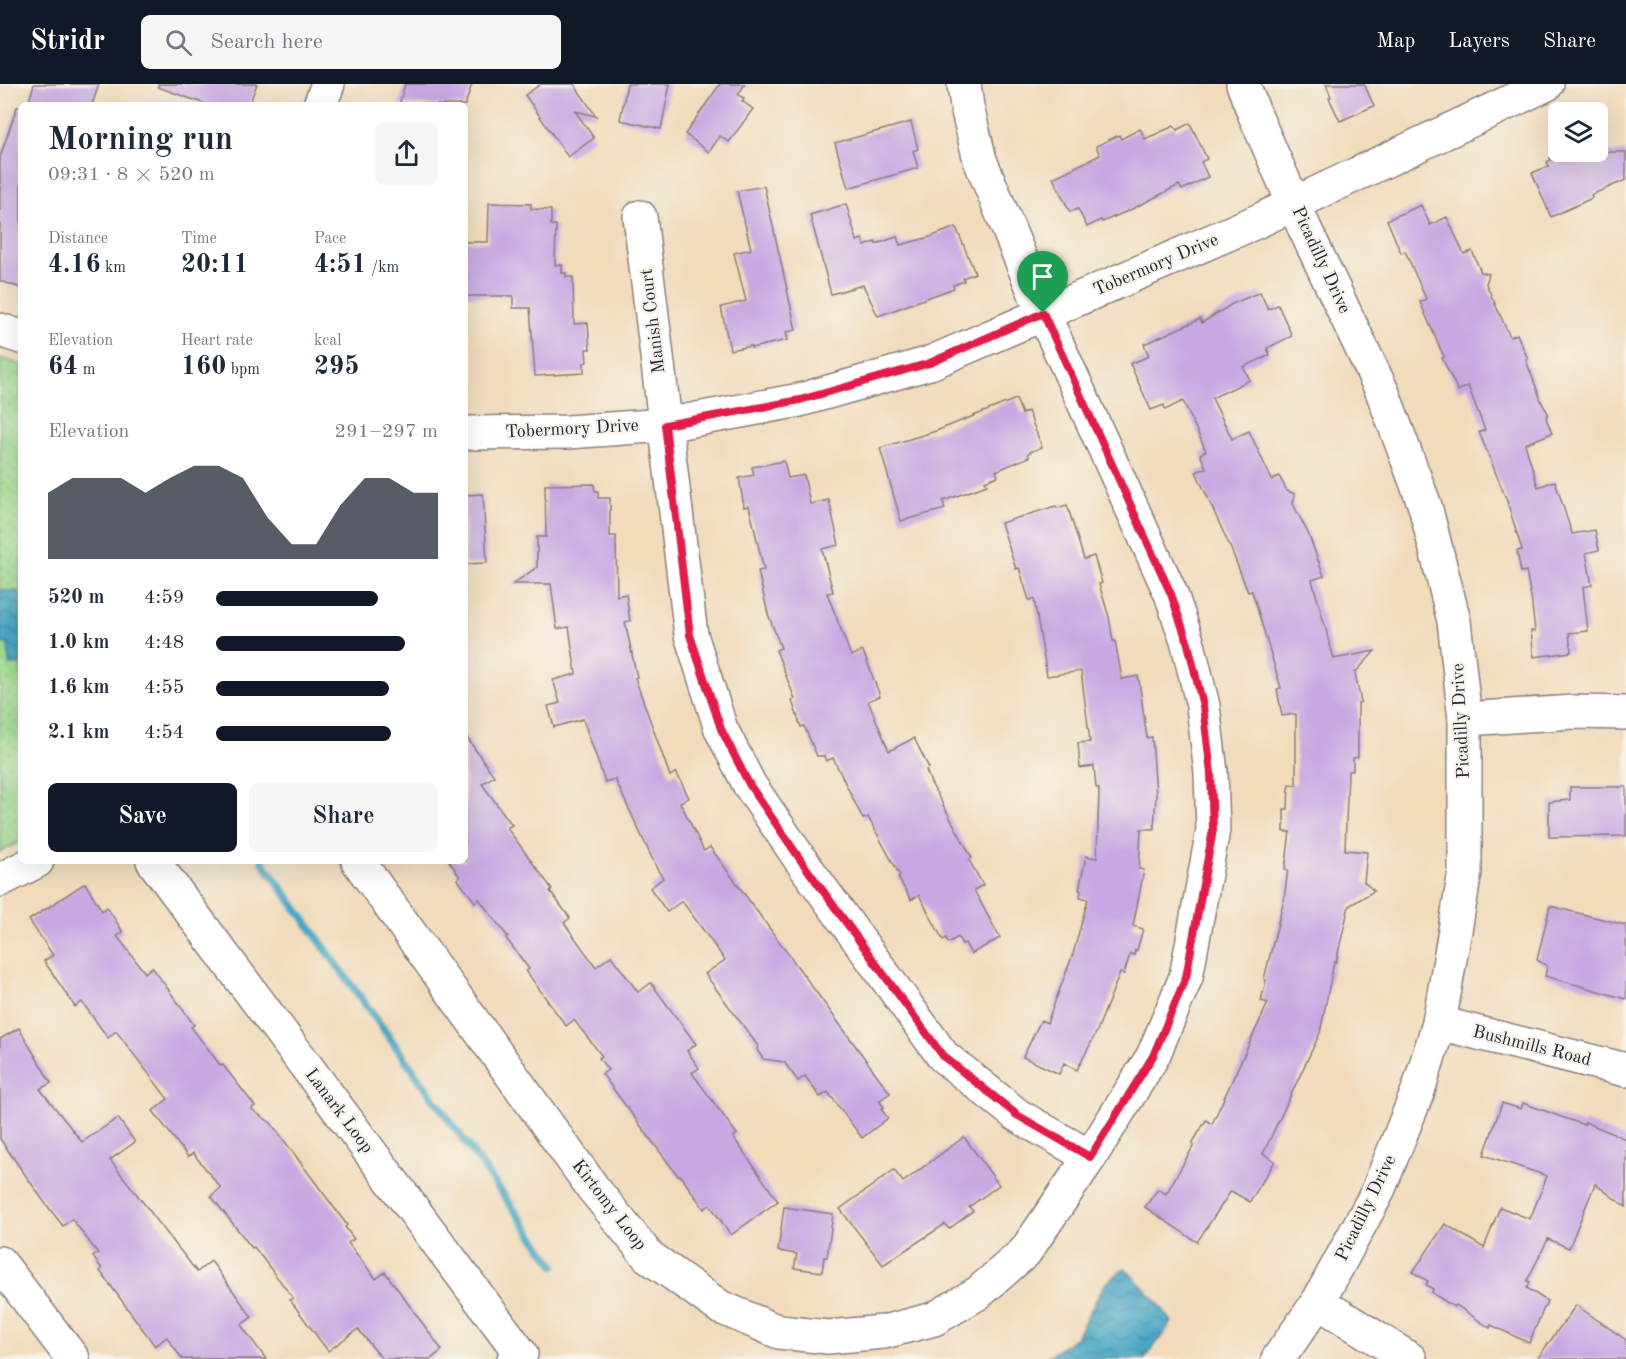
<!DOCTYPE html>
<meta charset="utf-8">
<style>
body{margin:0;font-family:"Old Standard TT",serif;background:#f6f6f7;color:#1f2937;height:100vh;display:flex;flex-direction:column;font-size:22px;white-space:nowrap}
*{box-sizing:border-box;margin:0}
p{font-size:20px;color:#747a83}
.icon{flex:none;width:33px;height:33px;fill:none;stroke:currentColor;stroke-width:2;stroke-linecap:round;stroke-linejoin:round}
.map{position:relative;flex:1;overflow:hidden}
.drawer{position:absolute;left:18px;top:18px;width:450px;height:762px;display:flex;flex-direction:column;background:#fff;border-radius:9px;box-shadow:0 6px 24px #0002}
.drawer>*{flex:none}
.tools{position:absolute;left:1548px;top:18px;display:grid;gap:12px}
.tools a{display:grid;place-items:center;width:60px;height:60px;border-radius:9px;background:#fff;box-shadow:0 6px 24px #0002;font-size:30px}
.pin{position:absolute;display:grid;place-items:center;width:51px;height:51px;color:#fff;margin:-62px -26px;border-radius:50% 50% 50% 0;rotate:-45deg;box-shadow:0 0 6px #0007}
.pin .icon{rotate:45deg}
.round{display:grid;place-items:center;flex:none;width:63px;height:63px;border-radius:9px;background:#f6f6f7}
.head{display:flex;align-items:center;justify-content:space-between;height:102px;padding:0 30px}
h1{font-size:33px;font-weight:700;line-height:45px}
.metrics{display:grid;grid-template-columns:repeat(3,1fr);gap:9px;height:102px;padding:6px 30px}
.metrics div{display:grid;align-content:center}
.metrics b{font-size:26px;font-weight:700}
.metrics small{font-size:16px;font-weight:400}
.metrics p{font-size:16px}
.chart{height:168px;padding:12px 30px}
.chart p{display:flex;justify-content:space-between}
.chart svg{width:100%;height:108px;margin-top:6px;fill:#111827;opacity:.7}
.cta{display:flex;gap:12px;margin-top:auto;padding:12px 30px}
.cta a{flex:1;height:69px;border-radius:9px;background:#111827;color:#fff;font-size:24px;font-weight:700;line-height:69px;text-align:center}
.cta a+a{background:#f6f6f7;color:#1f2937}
ul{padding:0 30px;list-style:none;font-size:20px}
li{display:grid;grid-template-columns:96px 72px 1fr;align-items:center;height:45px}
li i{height:15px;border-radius:8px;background:#111827}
header{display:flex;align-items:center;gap:36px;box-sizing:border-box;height:84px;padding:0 30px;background:#111827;color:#fff}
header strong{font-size:28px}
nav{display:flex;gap:33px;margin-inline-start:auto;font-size:21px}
.search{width:420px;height:54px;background:#f6f6f7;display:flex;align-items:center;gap:15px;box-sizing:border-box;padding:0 21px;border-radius:9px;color:#747a83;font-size:22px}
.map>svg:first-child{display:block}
.park{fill:url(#park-dots);stroke:#607f66;stroke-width:1.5}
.water{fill:url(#water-waves);stroke:#346480;stroke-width:1.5}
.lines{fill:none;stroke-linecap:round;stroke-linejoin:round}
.stream{stroke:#46a7c5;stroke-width:8}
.building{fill:#c7a8e2}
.minor-casing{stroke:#8a7e7b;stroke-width:36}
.minor{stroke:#fff;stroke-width:33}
.route-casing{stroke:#fff;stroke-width:12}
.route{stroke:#e11d48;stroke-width:8}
.labels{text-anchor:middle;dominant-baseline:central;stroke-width:4.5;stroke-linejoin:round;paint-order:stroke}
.street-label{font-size:18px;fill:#22223b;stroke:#f7f3e8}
</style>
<header>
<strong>Stridr</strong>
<div class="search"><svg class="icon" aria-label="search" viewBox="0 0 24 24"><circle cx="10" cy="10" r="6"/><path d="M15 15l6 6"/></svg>Search here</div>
<nav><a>Map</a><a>Layers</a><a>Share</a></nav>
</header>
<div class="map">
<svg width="1626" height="1275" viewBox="0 0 1626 1275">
<defs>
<pattern id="park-dots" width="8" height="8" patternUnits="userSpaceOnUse" patternTransform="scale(1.5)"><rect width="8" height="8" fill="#9fdc90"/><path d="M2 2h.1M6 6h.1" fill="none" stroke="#89bc7d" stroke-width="1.8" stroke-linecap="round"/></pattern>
<pattern id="water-waves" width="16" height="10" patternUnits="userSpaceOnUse" patternTransform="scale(1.5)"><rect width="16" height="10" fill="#46a7c5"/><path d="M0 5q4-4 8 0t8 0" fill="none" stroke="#3a88a1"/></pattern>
</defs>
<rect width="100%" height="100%" fill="#f7f3e8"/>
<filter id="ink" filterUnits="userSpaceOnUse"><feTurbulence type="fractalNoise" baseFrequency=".0167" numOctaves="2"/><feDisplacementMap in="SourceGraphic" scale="12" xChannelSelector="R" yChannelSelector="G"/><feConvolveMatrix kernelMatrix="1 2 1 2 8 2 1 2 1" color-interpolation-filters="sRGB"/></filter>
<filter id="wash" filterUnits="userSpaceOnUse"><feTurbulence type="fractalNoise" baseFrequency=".008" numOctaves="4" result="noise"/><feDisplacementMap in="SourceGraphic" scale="24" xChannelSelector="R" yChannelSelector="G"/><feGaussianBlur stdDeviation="1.35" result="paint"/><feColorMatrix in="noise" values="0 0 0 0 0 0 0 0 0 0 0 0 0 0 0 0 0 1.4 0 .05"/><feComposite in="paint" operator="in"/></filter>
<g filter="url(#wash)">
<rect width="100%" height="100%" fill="#f1dbbb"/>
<path class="park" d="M0 274 21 281V757L0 768Z"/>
<g class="water">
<path d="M0 506 21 508V580L9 581 8 560 0 559Z"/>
<path d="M1125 1184 1159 1220 1172 1238 1145 1275H1045L1076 1253 1105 1200Z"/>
</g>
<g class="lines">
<path class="stream" d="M262 777 554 1181"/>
</g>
<g id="blocks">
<g class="building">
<path d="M34 0H99L92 21H28Z"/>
<path d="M158 0H257L249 21H208L158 3Z"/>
<path d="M405 0H472L465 21H399Z"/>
<path d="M541 0H574L596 32 575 27 594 54 568 73 525 11Z"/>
<path d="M627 0H670L661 45 620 36Z"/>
<path d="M720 0H745L738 11 744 14 742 17 753 25 729 58 720 52 709 68 685 50Z"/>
<path d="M1326 0H1364L1374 22 1340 37 1329 14 1331 13Z"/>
<path d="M17 23H21V204L0 197V73Z"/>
<path d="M911 38 918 65 913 67 918 84 848 104 835 59Z"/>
<path d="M1190 39 1207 75 1201 78 1208 93 1182 106 1179 101 1130 126 1102 138 1101 136 1087 143 1078 125 1070 128 1053 94 1100 71 1096 62 1119 51 1121 55 1140 45 1145 55 1174 42 1177 46Z"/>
<path d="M1565 68H1626V96L1591 111 1592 114 1551 133 1532 89 1549 82 1547 78 1551 76 1550 74Z"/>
<path d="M764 102 796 246 786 248 788 256 751 264V262L730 266 721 223 746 217 734 169 751 165 737 107Z"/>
<path d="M489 119 531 120V125L551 126V141H556L555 181H562V189H566V193H573L574 240 588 239 590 265H586L587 278 584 279V289L535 292 530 224H513V212H465V158H488Z"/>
<path d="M846 120 857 157 862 155 865 162 875 158 876 160 897 153 900 161 930 153 956 143 975 189 963 194 964 197 953 201 954 204 878 232 863 201 831 210 810 131Z"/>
<path d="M1421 121 1430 141 1447 133 1464 170 1472 167 1481 188 1489 190 1486 200 1510 253 1517 250 1528 275 1526 276 1542 319 1548 329 1546 334 1552 349 1525 360 1538 403 1555 397 1572 450 1595 446 1599 466 1586 469 1592 501 1583 503 1588 547 1569 549 1571 568 1534 573 1531 547H1535L1531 513 1526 487 1521 488 1517 467 1522 466 1507 417 1479 348 1485 346 1468 302 1458 307 1442 274 1444 273 1420 218 1426 215 1405 167 1401 169 1387 136Z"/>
<path d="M1260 208 1268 225 1278 221 1292 252 1267 264 1270 271 1243 283 1250 296 1212 314 1232 355 1249 347 1272 396 1279 392 1287 407 1295 410 1293 420 1308 449 1324 492 1312 496 1334 575 1375 567 1355 589 1361 618 1358 619V673L1353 674V687H1348L1345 766 1367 768 1364 798 1374 807 1349 822 1336 878H1334L1320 949 1263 1070 1275 1077 1250 1118 1231 1107 1197 1158 1145 1123 1158 1105 1166 1110 1194 1061 1192 1060 1206 1036 1212 1040 1268 919 1261 917 1266 896 1264 895 1284 815 1288 786H1285L1290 748H1284V725H1288L1289 700 1296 701V630L1282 632 1277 605 1281 604 1252 507 1248 508 1231 465 1196 388 1206 384 1200 370 1206 367 1183 317 1165 326 1164 321 1151 326 1130 280 1149 272 1144 260 1200 235 1202 239 1232 220Z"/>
<path d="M1016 315 1022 330 1028 327 1042 363 1028 369 1029 373 996 387 998 392 985 397 987 401 943 417 945 425 901 437 880 364 936 347Z"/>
<path d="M784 377 788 394 804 391 810 420 829 416 839 461 822 465 833 508 827 509 851 572 863 567 880 612 868 617 889 667 914 654 929 684 926 686 931 699 972 774 969 776 983 801 974 806 1000 854 971 870 965 859 962 860 958 853 948 859 946 854 943 856 919 811 911 816 898 793 900 792 868 733 863 735 833 674 826 677 824 672H817L804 642 801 643 792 617 795 615 776 566 781 564 768 530 758 487 764 486 749 422 744 423 739 394 754 391 752 383Z"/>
<path d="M594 400 595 407H598V414H610V452H616L617 512 626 510 630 537 625 538 637 593 635 594 670 692 676 688 689 714 680 718 704 767 710 763 890 1009 879 1017 884 1023 881 1025 888 1034 862 1054 828 1008 820 1013 805 992 798 997 784 978 763 975 757 966 758 962 705 890 725 876 682 817 667 828 650 804 663 794 657 785 615 695 605 698 583 635 554 643 548 622 560 619 553 596 576 590 569 543 557 545 551 500H513L537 483V453H546L545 401Z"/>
<path d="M483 410 487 479 465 480V411Z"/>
<path d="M1067 421 1084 475 1094 472 1102 499 1099 500 1109 533 1113 557H1115L1122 595 1138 592 1139 597 1147 654 1152 653 1156 711 1154 745H1141L1139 785 1144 786 1133 842 1143 845 1137 866H1135L1134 871 1130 870 1124 890 1120 889 1097 947 1077 986 1064 979 1059 990 1023 973 1041 936 1047 939 1073 870 1088 815 1080 813 1081 806H1079L1086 772 1097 774 1099 704H1096L1094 682 1080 684 1078 659 1090 658 1081 587 1047 592 1034 515 1029 516 1019 484 1016 485 1001 439 1056 422 1057 424Z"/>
<path d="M465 651 494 692 482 700 512 741 507 744 552 805 550 807 570 834 564 839 596 883 611 872 638 908 651 899 696 960 687 967 699 984 692 989 737 1050 733 1053 778 1117 731 1151 710 1121 704 1125 680 1091 678 1092 602 990 608 986 599 974 602 972 574 936 566 942 526 887 529 885 506 854 508 853 479 815 475 818 457 795 460 793 449 777H465Z"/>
<path d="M1570 703H1626V752L1549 753V718L1570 716Z"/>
<path d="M85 799 102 827 107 823 123 848 117 852 145 889 152 883 194 941 191 943 221 982 223 981 255 1022 251 1025 271 1039 289 1063 347 1141 345 1143 354 1155 348 1159 376 1195 385 1188 442 1266 431 1275H382L358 1245 328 1267 290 1216 293 1214 254 1163 252 1164 211 1112 221 1104 193 1069 188 1073 153 1027 168 1015 116 947 108 954 82 918 75 923 44 877 53 871 29 836Z"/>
<path d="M1550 822 1626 841V915L1545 892 1547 882 1537 876Z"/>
<path d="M19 944 51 999 40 1005 82 1058 118 1034 135 1058 110 1076 197 1188 211 1177 252 1233 241 1241 266 1275H182L167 1253 155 1262 100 1187 102 1185 93 1173 98 1169 72 1135 63 1142 45 1119 0 1055V955Z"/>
<path d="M1502 1019 1521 1025 1523 1019 1584 1041 1585 1038 1626 1055V1123L1595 1100 1569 1164 1548 1155 1527 1197 1530 1198 1527 1204 1547 1217 1529 1259 1491 1241 1490 1244 1456 1221 1454 1223 1432 1209 1433 1205 1426 1201 1428 1197 1413 1188 1445 1140 1484 1164 1500 1123 1530 1135 1547 1092 1484 1071Z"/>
<path d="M964 1053 999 1101 969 1123 973 1127 949 1145 945 1140 883 1181 840 1125 894 1086 903 1098Z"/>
<path d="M784 1123 833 1130 827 1173H824L822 1188 794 1184 797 1170 778 1167Z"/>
<path d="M1576 1221 1626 1256V1275H1537Z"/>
</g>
</g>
</g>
<g filter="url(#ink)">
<use href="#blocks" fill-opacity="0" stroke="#8a7e7b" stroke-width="1.5"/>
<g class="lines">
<defs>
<g id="minor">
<path d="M1243 0 1254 29 1304 143 1382 307 1425 422 1454 537 1465 635V788L1439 939 1418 1007 1377 1109 1318 1218 1278 1275"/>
<path d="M320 21 328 0"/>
<path d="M640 133 691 551 721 645 749 700 802 778 943 972 1017 1031 1090 1073"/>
<path d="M0 246 21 253"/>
<path d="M465 349 568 348 665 341 800 316 930 279 1258 137 1547 0"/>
<path d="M1465 635 1574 628 1626 629"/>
<path d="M153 777 521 1270 514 1275"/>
<path d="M358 777 593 1104 648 1172 720 1223 779 1248 828 1253 884 1248 934 1235 978 1209 1025 1168 1090 1073 1153 972 1186 893 1213 746 1211 689 1203 622 1188 560 1171 510 1043 229 980 76 967 23 964 0"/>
<path d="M0 796 37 777"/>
<path d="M1439 939 1626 986"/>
<path d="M0 1179 73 1275"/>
<path d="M1318 1218 1410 1275"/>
</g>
</defs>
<use href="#minor" class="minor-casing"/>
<use href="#minor" class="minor"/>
</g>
</g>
<g class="lines" filter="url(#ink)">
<defs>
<path id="route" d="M1043 229 1171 510 1188 560 1203 622 1211 689 1213 746 1186 893 1153 972 1090 1073 1017 1031 943 972 802 778 749 700 721 645 690 551 665 341 800 316 930 279Z"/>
</defs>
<use href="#route" class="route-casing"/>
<use href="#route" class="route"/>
</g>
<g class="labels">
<g class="street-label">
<text transform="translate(1321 176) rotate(65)">Picadilly Drive</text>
<text transform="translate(1156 181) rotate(-23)">Tobermory Drive</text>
<text transform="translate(653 237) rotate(-97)">Manish Court</text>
<text transform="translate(572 345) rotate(-3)">Tobermory Drive</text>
<text transform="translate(1461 637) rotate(-93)">Picadilly Drive</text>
<text transform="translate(1532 962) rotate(14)">Bushmills Road</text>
<text transform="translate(339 1027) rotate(53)">Lanark Loop</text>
<text transform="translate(609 1121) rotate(52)">Kirtomy Loop</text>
<text transform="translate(1366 1124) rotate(-64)">Picadilly Drive</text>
</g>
</g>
</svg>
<div class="tools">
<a><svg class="icon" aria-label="layers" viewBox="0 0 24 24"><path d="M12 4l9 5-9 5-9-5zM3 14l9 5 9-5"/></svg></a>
</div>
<div class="pin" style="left:1043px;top:229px;background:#1e9e55"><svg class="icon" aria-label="arrive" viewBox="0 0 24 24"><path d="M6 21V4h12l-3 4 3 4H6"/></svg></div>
<section class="drawer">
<div class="head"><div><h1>Morning run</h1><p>09:31 · 8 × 520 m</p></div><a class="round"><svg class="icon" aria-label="share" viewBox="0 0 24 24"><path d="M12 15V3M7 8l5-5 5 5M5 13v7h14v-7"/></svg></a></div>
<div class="metrics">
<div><p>Distance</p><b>4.16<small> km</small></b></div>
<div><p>Time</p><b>20:11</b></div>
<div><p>Pace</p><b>4:51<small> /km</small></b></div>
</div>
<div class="metrics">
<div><p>Elevation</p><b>64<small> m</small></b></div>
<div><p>Heart rate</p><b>160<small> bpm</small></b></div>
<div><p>kcal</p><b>295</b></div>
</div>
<div class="chart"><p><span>Elevation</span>291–297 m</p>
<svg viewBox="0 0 160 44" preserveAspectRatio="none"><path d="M0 44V17L10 11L20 11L30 11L40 17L50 11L60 6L70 6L80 11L90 27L100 38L110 38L120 22L130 11L140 11L150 17L160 17V44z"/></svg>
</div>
<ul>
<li><b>520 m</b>4:59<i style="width:73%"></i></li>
<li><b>1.0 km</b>4:48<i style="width:85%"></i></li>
<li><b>1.6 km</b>4:55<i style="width:78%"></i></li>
<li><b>2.1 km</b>4:54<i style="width:79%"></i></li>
</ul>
<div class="cta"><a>Save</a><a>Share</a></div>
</section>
</div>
